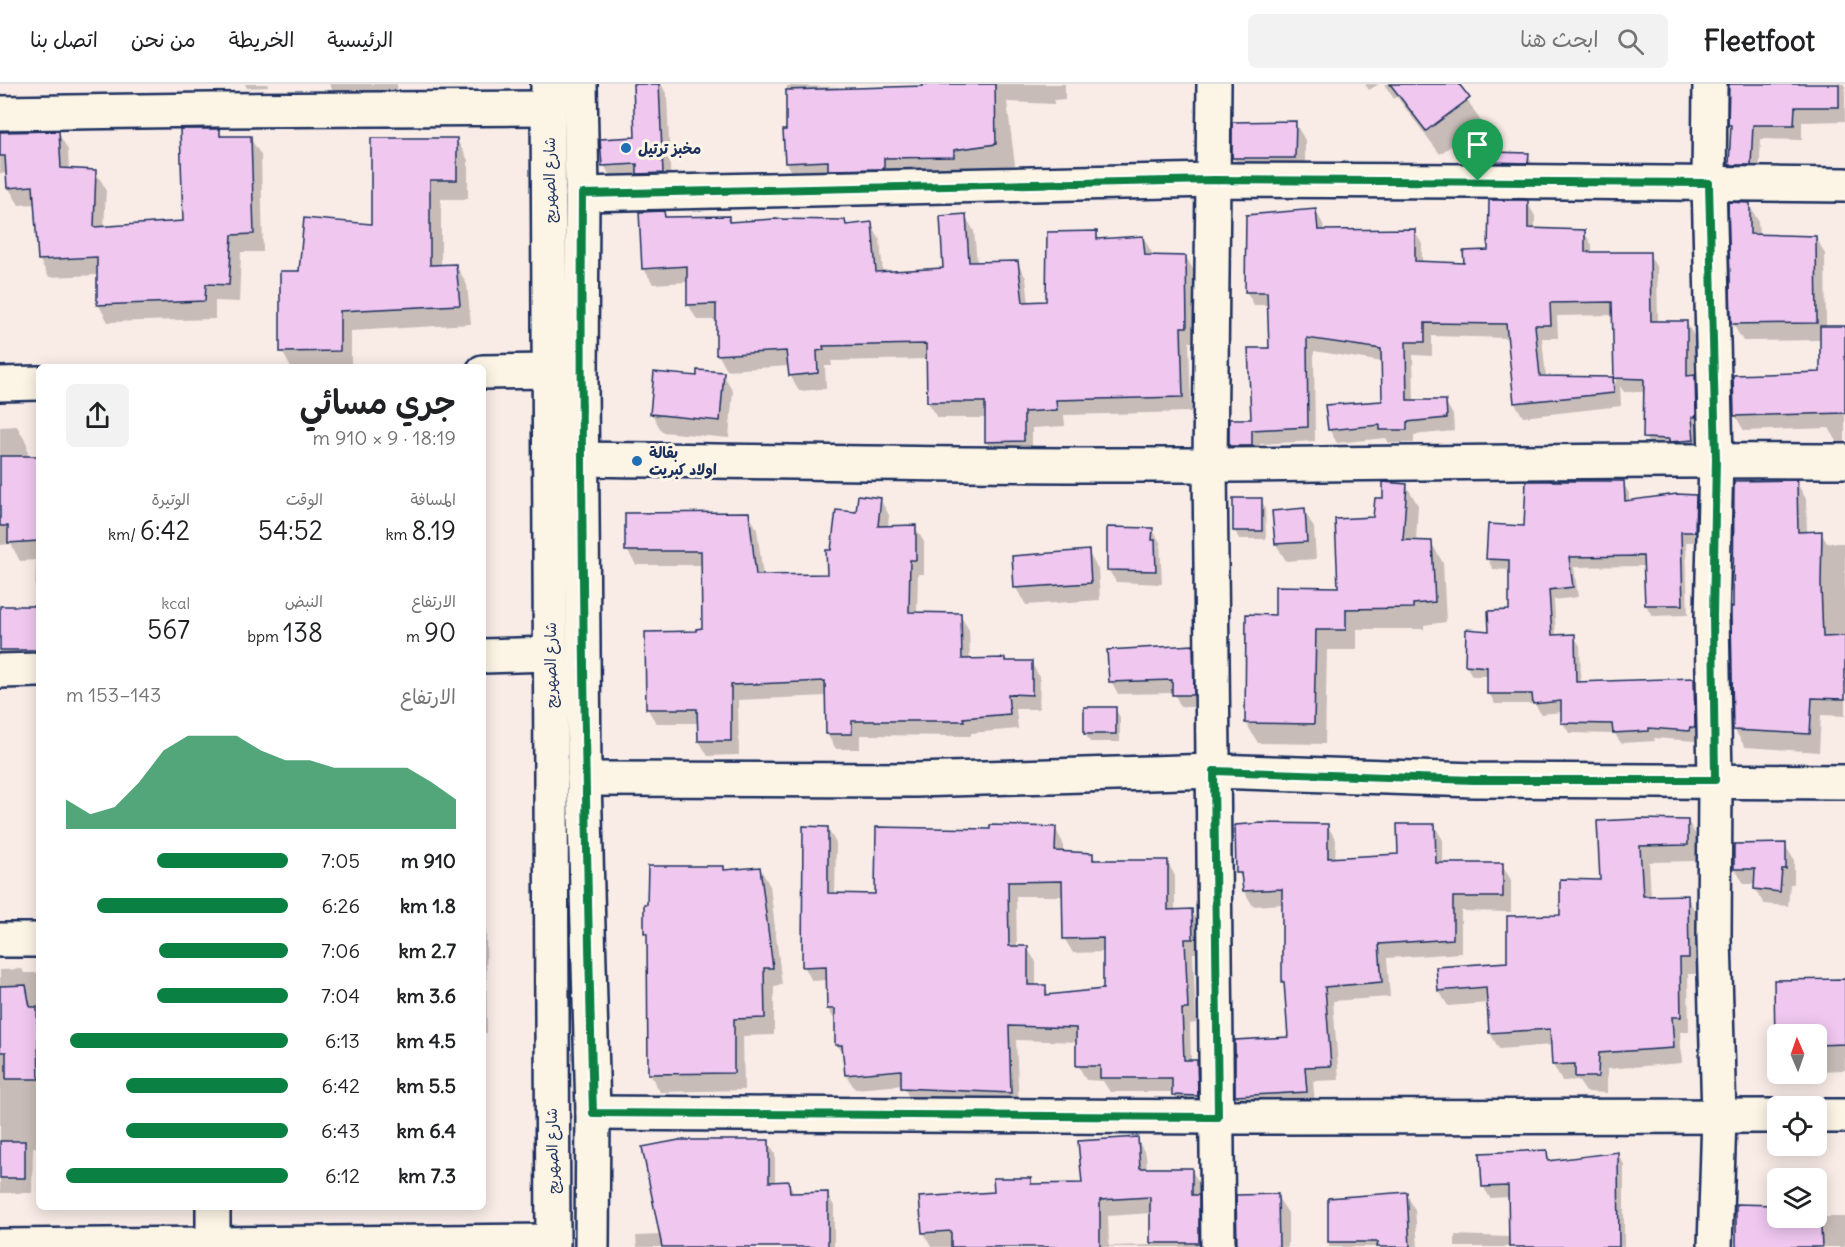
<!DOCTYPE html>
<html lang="ar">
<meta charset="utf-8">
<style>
body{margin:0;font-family:Delius,"Playpen Sans Arabic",sans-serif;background:#f2f2f2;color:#202124;direction:rtl;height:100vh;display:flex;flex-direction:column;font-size:22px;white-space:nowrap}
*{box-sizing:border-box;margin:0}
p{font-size:20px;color:#757577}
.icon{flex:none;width:33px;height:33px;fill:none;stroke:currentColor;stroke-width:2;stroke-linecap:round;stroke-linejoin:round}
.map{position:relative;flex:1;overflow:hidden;direction:ltr}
.panel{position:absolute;left:36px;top:280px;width:450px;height:846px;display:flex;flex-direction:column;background:#fff;border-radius:9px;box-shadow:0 3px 15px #0003;direction:rtl}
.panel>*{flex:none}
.needle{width:39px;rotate:358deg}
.tools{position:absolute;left:1767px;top:940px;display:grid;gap:12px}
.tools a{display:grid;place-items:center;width:60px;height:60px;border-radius:9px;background:#fff;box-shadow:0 3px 15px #0003;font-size:30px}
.pin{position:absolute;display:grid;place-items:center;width:51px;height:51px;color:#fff;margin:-62px -26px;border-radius:50% 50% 50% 0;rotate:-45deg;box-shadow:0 0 6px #0007}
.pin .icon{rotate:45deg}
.round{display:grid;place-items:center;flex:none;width:63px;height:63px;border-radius:9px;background:#f2f2f2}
.overview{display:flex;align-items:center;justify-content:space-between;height:102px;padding:0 30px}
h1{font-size:33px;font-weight:600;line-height:45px}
.metrics{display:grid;grid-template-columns:repeat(3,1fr);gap:9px;height:102px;padding:6px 30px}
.metrics div{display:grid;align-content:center}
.metrics b{font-size:26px;font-weight:600}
.metrics small{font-size:16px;font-weight:400}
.metrics p{font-size:16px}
.chart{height:168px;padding:12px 30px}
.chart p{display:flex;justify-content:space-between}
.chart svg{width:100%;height:108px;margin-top:6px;fill:#0b8043;opacity:.7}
ul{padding:0 30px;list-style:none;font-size:20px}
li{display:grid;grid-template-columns:96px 72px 1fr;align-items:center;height:45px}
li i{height:15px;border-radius:8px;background:#0b8043}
header{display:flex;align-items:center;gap:36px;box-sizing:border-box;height:84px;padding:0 30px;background:#fff;border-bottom:2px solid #e0e0e0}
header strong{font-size:28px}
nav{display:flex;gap:33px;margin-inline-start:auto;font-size:21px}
.search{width:420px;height:54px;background:#f2f2f2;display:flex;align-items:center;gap:15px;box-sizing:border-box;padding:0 21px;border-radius:9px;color:#757577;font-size:22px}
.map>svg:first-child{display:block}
.shadow{fill:#0003;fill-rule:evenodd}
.building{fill:#efc7ef;stroke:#1b2f5e;stroke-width:1.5;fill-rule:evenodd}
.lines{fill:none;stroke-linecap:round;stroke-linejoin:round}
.street-casing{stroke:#1b2f5e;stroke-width:38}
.secondary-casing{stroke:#1b2f5e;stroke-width:38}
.street{stroke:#fcf5e5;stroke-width:33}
.secondary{stroke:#fcf5e5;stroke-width:33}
.route-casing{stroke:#fff;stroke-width:12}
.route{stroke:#0b8043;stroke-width:8}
.poi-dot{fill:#1f6fb2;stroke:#fcf5e5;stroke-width:2}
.labels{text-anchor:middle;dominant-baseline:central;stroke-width:6;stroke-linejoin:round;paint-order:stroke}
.poi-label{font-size:15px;font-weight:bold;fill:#1b2f5e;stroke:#fcf5e5;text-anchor:start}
.street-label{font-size:15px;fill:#1b2f5e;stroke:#fcf5e5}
</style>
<header>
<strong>Fleetfoot</strong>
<div class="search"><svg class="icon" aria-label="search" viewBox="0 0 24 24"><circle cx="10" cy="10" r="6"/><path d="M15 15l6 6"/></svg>ابحث هنا</div>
<nav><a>الرئيسية</a><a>الخريطة</a><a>من نحن</a><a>اتصل بنا</a></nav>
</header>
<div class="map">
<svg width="1845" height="1163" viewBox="0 0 1845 1163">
<rect width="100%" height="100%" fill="#f9ece7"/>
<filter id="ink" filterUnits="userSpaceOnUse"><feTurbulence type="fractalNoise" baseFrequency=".0167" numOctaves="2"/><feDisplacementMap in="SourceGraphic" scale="12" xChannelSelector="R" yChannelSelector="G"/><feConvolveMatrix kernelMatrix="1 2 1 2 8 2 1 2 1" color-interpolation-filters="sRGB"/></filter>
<g filter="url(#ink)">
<g class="shadow">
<path d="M245 0H268V3L247 4Z"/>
<path d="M329 0H397L398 18 341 21Z"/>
<path d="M635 0H661L667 11 671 105 613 97 604 81 637 55Z"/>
<path d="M925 0H1065V15L1054 16V20L1007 18 1015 81 966 87 799 101 787 79V2L839 3 840 6 925 3Z"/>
<path d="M1365 0H1379L1369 6Z"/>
<path d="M1384 0H1457L1482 39 1440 70 1397 13 1394 15Z"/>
<path d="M1729 0H1845V37L1802 38V56L1761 55 1759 96H1739L1731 81 1732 44 1730 40Z"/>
<path d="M1295 39 1305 56V92L1244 91 1233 74Z"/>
<path d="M219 46 223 54H250L261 71 263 168H241L239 218 215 217V235L108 238 98 220V191L49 193 39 175 36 120 19 121 8 103V90L0 89V49L58 48 68 66 69 86 95 87 106 105 104 144 184 138Z"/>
<path d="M457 56 468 76V115H441V182L456 181 467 201 471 240 351 247V284H291L282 267 300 188 372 141Z"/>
<path d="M1528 71 1532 79V87L1497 86 1492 78Z"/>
<path d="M1527 118 1535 132V146L1584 148 1592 161V171L1649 170 1657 184 1658 238H1686L1694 252V293L1702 307 1701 370 1653 367 1645 353V308H1624L1620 302 1621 322 1523 333 1515 319 1509 254 1432 252V272L1413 271 1414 318 1445 317 1453 331 1454 347 1414 351V359H1389L1386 354 1337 359 1329 345 1383 318V278L1314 267 1315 357 1260 360 1259 375 1238 376 1230 362 1252 337 1271 265 1269 221H1254L1246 207 1315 126 1323 140 1324 148 1414 146 1422 160V179L1466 180 1489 167ZM1614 231 1616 300 1613 294 1546 293 1542 254H1558L1557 232Z"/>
<path d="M1749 120 1758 137 1759 152 1816 153 1825 170 1826 244H1845V359H1838L1829 344 1744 347 1735 331 1821 290V256L1743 257 1733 240Z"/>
<path d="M663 128 667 134H728L731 139 844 137 847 142 871 140 880 156 883 189 945 185 965 132 974 147 977 179H1017L1026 194 1029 219 1047 218 1096 149 1100 157 1143 153 1152 169V173H1186L1195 189V258H1189L1191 328 1064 331 1065 342 1032 344V373H995L986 357V334H937L928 318V275L831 277 832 282H825L826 305 799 307 790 291 789 282 727 286 718 270 717 236H697L688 220V198L653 200 644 185Z"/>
<path d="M723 290 733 307 729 354 662 348 652 330Z"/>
<path d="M17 342 27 360 28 373H39V584H0V524L35 523 36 476 20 477 11 460 0 461V343Z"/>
<path d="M1796 397 1806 415 1807 449H1821L1827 459H1845V632L1821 631 1819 668 1745 663 1734 645Z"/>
<path d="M1623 399 1629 409V418L1695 412 1702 423 1701 458H1686L1688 531 1652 532 1646 521 1645 482 1574 483 1578 513 1554 516 1556 552H1574L1580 562 1581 599 1694 596 1700 606V654L1695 653V657L1654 654 1655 657 1621 659 1615 650 1569 649 1563 639V628L1541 630 1535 620H1495L1489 609 1488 592H1472L1466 581 1491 548 1511 527V486L1493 485 1487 474 1525 444Z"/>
<path d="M1406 401 1418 421 1416 458H1431L1443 479 1446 538 1424 541V545H1357V566H1327L1325 660 1258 659 1246 639 1276 532 1340 505 1384 415Z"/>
<path d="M880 415 889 431 888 443H915L924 458V490H918L917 530 960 531 969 546 970 576 1004 575 1006 578H1031L1040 594 1039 625H1016L1018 645 971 649V652L860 651V665H836L827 650V612L738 616 739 671 708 672 699 657V639H656L647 624 697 549 703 546V481H636L627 466 748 429 757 445 763 492 828 491 832 467 857 430Z"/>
<path d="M1261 415 1265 424 1266 455H1239L1235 447Z"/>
<path d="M1304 426 1314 444 1316 475 1286 477 1276 460Z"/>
<path d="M1152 445 1160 458 1162 500 1116 498 1108 485Z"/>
<path d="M1088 468 1098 485 1100 516 1026 521 1016 504Z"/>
<path d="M1192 562 1199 575 1200 623H1181L1174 609 1118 610 1111 597Z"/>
<path d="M1115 625 1120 633V658H1090L1085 649Z"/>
<path d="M1688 737 1697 753V777L1649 778 1651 813H1687L1696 829 1697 890H1688L1689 948H1680L1682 979 1607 985V1009L1586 1008 1578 996 1562 997 1553 981 1552 961 1499 965 1490 949 1488 919 1448 922 1439 907 1509 879 1602 797 1599 739Z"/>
<path d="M1327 741 1336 756 1335 775 1399 772 1434 741 1443 756V780L1502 781 1511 796V828L1461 827V869L1387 874 1390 913 1333 917 1339 996 1313 997 1315 1022 1245 1026 1237 1012 1290 954 1286 901 1284 898 1283 820 1253 822 1244 807V798L1238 788Z"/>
<path d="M827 744 836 759 835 811H876L992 747 1055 744 1063 759V769L1092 770 1096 777H1167L1175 792V827H1191L1200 842V869H1193L1196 939 1190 940 1191 977H1196L1205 992V1026H1182L1173 1008H1110L1103 997 1086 996 1078 981V958L1016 956 1019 1023 911 1018 903 1001 855 1005 846 991 845 974 837 960V940L828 925V896L812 897 804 882ZM1016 812H1064V854L1073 869 1104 868V906L1050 912 1045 903H1036V878L1027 864H1017Z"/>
<path d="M1785 761 1794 776V800H1790L1788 822 1764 820 1755 805 1756 800H1744L1735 785Z"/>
<path d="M724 784 726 788 760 784 770 802 782 901 774 902V951L743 952 744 1006 660 1008 650 990 649 855 646 849Z"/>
<path d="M483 838 486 842 487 949H483Z"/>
<path d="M22 885 24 889H39V1063H33L32 1109H0V886Z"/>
<path d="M1845 897V986L1816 987V951H1778V963L1775 898Z"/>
<path d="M1137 1055 1146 1071 1147 1086 1191 1085 1200 1101V1117L1207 1129V1163H931L923 1148 995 1109 1030 1095 1034 1102 1083 1100ZM1152 1129 1153 1161 1109 1162 1108 1132Z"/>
<path d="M768 1058 775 1070V1100L788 1099 795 1110H827L834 1122V1163H637L636 1152 661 1151Z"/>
<path d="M1546 1067 1552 1078 1617 1069 1624 1080V1163H1455V1151L1510 1153V1113L1490 1114 1483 1102Z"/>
<path d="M1406 1109 1415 1126 1418 1163H1329V1115Z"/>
<path d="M1277 1112 1288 1129V1163H1238Z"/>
<path d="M1819 1123 1825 1133H1845V1163H1737L1778 1134H1816Z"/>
</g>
<g class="building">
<path d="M633 0H659L663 89 637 90V80L602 82 600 55 635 53Z"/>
<path d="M923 0H995L996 60 954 66V73L884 74V85L828 86V77L785 79 783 46H786V6L923 2Z"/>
<path d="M1390 0H1459L1470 14 1426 47Z"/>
<path d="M1729 0H1839V23H1795L1794 41H1753L1751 81H1729L1731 41H1728Z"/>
<path d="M1296 37 1295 74H1232V38Z"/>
<path d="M180 45H220V52H251L254 150 232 151 229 201 206 200 205 217 97 221V173L38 176 33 102 7 104 5 72H0V48L59 47 61 84 96 86 94 143 183 137Z"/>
<path d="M371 54H457V96H430V181L456 180 460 221 340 227V267L280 268V187H299L304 134 371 140Z"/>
<path d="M1491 68 1529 69 1528 79 1491 78Z"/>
<path d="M1489 116H1528V144L1585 146V168H1650L1651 237H1687V292L1695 291 1696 333H1692L1694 356 1669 358V355L1643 354 1644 295 1614 294 1612 218 1550 219 1551 241H1535L1540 292 1613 293 1614 309 1514 319 1506 240 1425 239V258H1406L1407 316H1446L1447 334 1407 338V346H1380V341L1328 346 1325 321 1382 317 1381 265 1307 254 1308 343 1252 346V362H1229V335H1251L1248 264H1269L1267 208H1245L1246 131 1316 125 1318 146 1415 145V177L1464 179 1463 167 1488 166Z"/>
<path d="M1728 118 1750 119V150L1816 152 1817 239 1731 240Z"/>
<path d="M664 127 665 133 729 132V138L774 135 845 136 846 141 872 138 876 188 943 184 940 132 966 130 969 178 1018 177 1023 218 1046 217 1047 148 1097 147V155L1143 152 1145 171 1186 172 1187 243H1181L1183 313 1056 316 1057 326 1024 328V357L985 358V318H927L926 260 823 262 824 266 817 267 818 289 789 292 786 267 716 271V220L687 221V182L642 185 639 128Z"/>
<path d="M1820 242H1845V329L1734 332 1733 291 1820 288Z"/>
<path d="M697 286 724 288 720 337 650 330 654 288 697 292Z"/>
<path d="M0 372H39V457L8 459V442H0Z"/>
<path d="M1797 396 1798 448 1822 447 1821 501 1823 553 1845 552V615L1812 614 1810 650 1733 646 1731 530V523H1733L1734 397Z"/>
<path d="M1526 397H1624L1625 417 1677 410 1696 411 1695 448H1681L1683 521H1645L1643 472 1569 473 1573 503 1549 506 1552 551 1575 550 1576 598 1694 594 1695 644 1690 643 1689 647 1649 644V647L1613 649 1612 640 1561 639V617L1533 620 1532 610H1487V583L1465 581 1466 545 1489 547 1488 527 1509 526V476L1486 475 1488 440 1524 442Z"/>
<path d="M1383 398 1407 400 1403 456 1432 457 1435 518 1413 520V524L1346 525V546H1316L1314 640 1245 639 1246 530 1275 531V502L1338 503 1335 435 1373 433 1375 414H1383Z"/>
<path d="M858 411 881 414 878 442 916 441V476H910L909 528 961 529 962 575 1005 574V577H1032V611L1008 610 1010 630 963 634 964 637H852V650H826L825 597 731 601V657H698L697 625H646L645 548 696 547V545L702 544 701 467H625V429L749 428 756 491 827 490 826 466H831L836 426 856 428Z"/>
<rect x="1233" y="414" width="29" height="33"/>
<path d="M1305 424 1307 458 1275 460 1272 427Z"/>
<path d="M1107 443 1153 444 1152 456H1155L1156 487 1107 486Z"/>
<path d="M1089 466 1091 499 1014 504 1012 472Z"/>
<rect x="0" y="522" width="39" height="44"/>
<path d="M1193 561 1194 611H1172V596L1109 598 1107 566Z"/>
<rect x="1084" y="623" width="32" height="27"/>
<path d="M1639 735 1688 736V761L1640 762 1643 812 1688 811 1689 874H1680L1681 933H1672L1674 964 1599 969 1598 993H1575V980L1552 981 1550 945 1489 949 1486 903 1438 907 1436 883 1507 878V832L1560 831V795L1600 796 1597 737Z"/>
<path d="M1262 739 1328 740V774L1398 770 1397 740H1435L1436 779H1503V813H1453V855L1379 860 1382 898 1325 903 1331 982 1305 983 1307 1008 1235 1012V956L1288 953 1284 898H1282V805L1243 807 1241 789H1236L1235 741Z"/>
<path d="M990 741 1056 743 1055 767 1093 769V776H1168V826L1192 825 1193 855H1185L1188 925H1182L1184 976H1197L1198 1012 1172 1011V994H1100V982H1076V944L1009 942 1011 1009 901 1004V986L845 991 842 961H835V925H827L826 882 802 883 803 742 828 743V809L875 810 876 743 990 745ZM1062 797 1063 855 1103 854V905L1046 911V901H1028V862H1009L1008 798Z"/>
<path d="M1786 759V785H1782L1780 808 1754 805 1755 785H1734V760Z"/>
<path d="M648 782H724V786L760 783 773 884H764L765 934 734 935V989L648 990 647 850 644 849V820H647Z"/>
<path d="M1845 895V960L1816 961V951H1778V961H1775L1774 896Z"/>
<path d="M26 901 30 923H37L39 995H6V968H0V902Z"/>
<path d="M1138 1053 1140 1084H1192V1111H1199V1159H1150V1113L1100 1116V1163H951V1147L922 1149 919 1113 994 1108 993 1094H1031V1100L1082 1099 1078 1057Z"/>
<path d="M679 1056H769V1098L789 1097 790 1109 828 1108V1163H662L642 1063Z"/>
<rect x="0" y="1057" width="25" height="37"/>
<path d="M1547 1066 1548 1077 1618 1068 1619 1163H1509L1508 1102 1482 1103 1480 1069Z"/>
<path d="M1407 1108 1410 1163H1377L1378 1158H1328V1114Z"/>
<path d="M1278 1110 1279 1163H1237L1236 1111Z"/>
<path d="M1736 1120 1775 1121V1123H1778V1134H1816V1122H1820L1822 1163H1736Z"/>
</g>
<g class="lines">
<defs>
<g id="street">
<path d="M1214 0 1210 381 1218 1163"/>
<path d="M1710 0 1709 99 1716 375 1712 533 1715 696 1714 854 1719 1032 1715 1163"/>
<path d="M0 29 210 26 548 24"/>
<path d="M582 110 1214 96 1478 97 1845 101"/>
<path d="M483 288 549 287"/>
<path d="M0 300 39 299"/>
<path d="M582 375C791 378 1001 382 1210 381 1422 380 1633 375 1845 377"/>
<path d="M483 572 550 570"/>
<path d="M0 587 39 586"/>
<path d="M584 695 915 696 1214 687 1474 696 1845 698"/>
<path d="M0 856H39"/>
<path d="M593 1029 1217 1033 1778 1032"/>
<path d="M1816 1032H1845"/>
<path d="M213 1160V1124"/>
</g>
<g id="secondary">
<path d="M548 0 553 1163"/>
<path d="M580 0 582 110 581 297 584 695 593 1029 592 1163"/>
<path d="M0 1162 553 1157"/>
</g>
</defs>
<use href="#street" class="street-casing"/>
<use href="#secondary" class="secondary-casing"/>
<use href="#street" class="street"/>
<use href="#secondary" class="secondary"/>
</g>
</g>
<g class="lines" filter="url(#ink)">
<defs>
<path id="route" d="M1214 96 1709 99 1716 375 1713 533 1715 696H1474L1214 687 1218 1033 593 1029C585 723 580 416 582 110Z"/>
</defs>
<use href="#route" class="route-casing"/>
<use href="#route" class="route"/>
</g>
<g class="poi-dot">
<circle cx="626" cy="64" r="6"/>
<circle cx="637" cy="377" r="6"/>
</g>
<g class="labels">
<g class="poi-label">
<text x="638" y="64">مخبز ترتيل</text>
<text x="649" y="368">بقالة<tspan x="649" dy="17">اولاد كبريت</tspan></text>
</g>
<g class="street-label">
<text transform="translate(549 96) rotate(-90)">شارع الصهريج</text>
<text transform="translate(550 581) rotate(-90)">شارع الصهريج</text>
<text transform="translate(552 1067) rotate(-91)">شارع الصهريج</text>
</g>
</g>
</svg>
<div class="tools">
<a><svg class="needle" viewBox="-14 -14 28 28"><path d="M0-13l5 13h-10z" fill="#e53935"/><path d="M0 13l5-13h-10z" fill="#757577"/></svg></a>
<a><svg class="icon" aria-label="locate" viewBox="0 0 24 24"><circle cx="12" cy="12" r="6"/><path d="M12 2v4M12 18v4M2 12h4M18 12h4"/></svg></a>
<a><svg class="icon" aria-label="layers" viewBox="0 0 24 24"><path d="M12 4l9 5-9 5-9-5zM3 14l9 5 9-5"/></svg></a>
</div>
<div class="pin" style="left:1478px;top:97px;background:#1e9e55"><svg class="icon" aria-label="arrive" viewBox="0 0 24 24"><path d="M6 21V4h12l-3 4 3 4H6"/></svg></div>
<section class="panel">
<div class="overview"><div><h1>جري مسائي</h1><p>18:19 · 9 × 910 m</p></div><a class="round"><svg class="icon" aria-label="share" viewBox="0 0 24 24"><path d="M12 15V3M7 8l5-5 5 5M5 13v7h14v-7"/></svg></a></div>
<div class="metrics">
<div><p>المسافة</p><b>8.19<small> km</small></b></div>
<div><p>الوقت</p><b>54:52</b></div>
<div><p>الوتيرة</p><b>6:42<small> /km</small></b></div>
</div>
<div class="metrics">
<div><p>الارتفاع</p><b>90<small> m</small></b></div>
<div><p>النبض</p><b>138<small> bpm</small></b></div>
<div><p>kcal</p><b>567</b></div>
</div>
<div class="chart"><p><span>الارتفاع</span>143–153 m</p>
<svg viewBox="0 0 160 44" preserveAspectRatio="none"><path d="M0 44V32L10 38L20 35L30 25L40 12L50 6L60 6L70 6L80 12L90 16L100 16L110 19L120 19L130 19L140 19L150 25L160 32V44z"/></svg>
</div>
<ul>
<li><b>910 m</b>7:05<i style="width:59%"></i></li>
<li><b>1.8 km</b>6:26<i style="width:86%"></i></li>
<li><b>2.7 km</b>7:06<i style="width:58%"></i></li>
<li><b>3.6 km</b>7:04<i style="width:59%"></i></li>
<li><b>4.5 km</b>6:13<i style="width:98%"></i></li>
<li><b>5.5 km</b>6:42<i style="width:73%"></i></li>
<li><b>6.4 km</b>6:43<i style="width:73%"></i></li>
<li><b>7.3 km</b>6:12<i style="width:100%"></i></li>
</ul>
</section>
</div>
